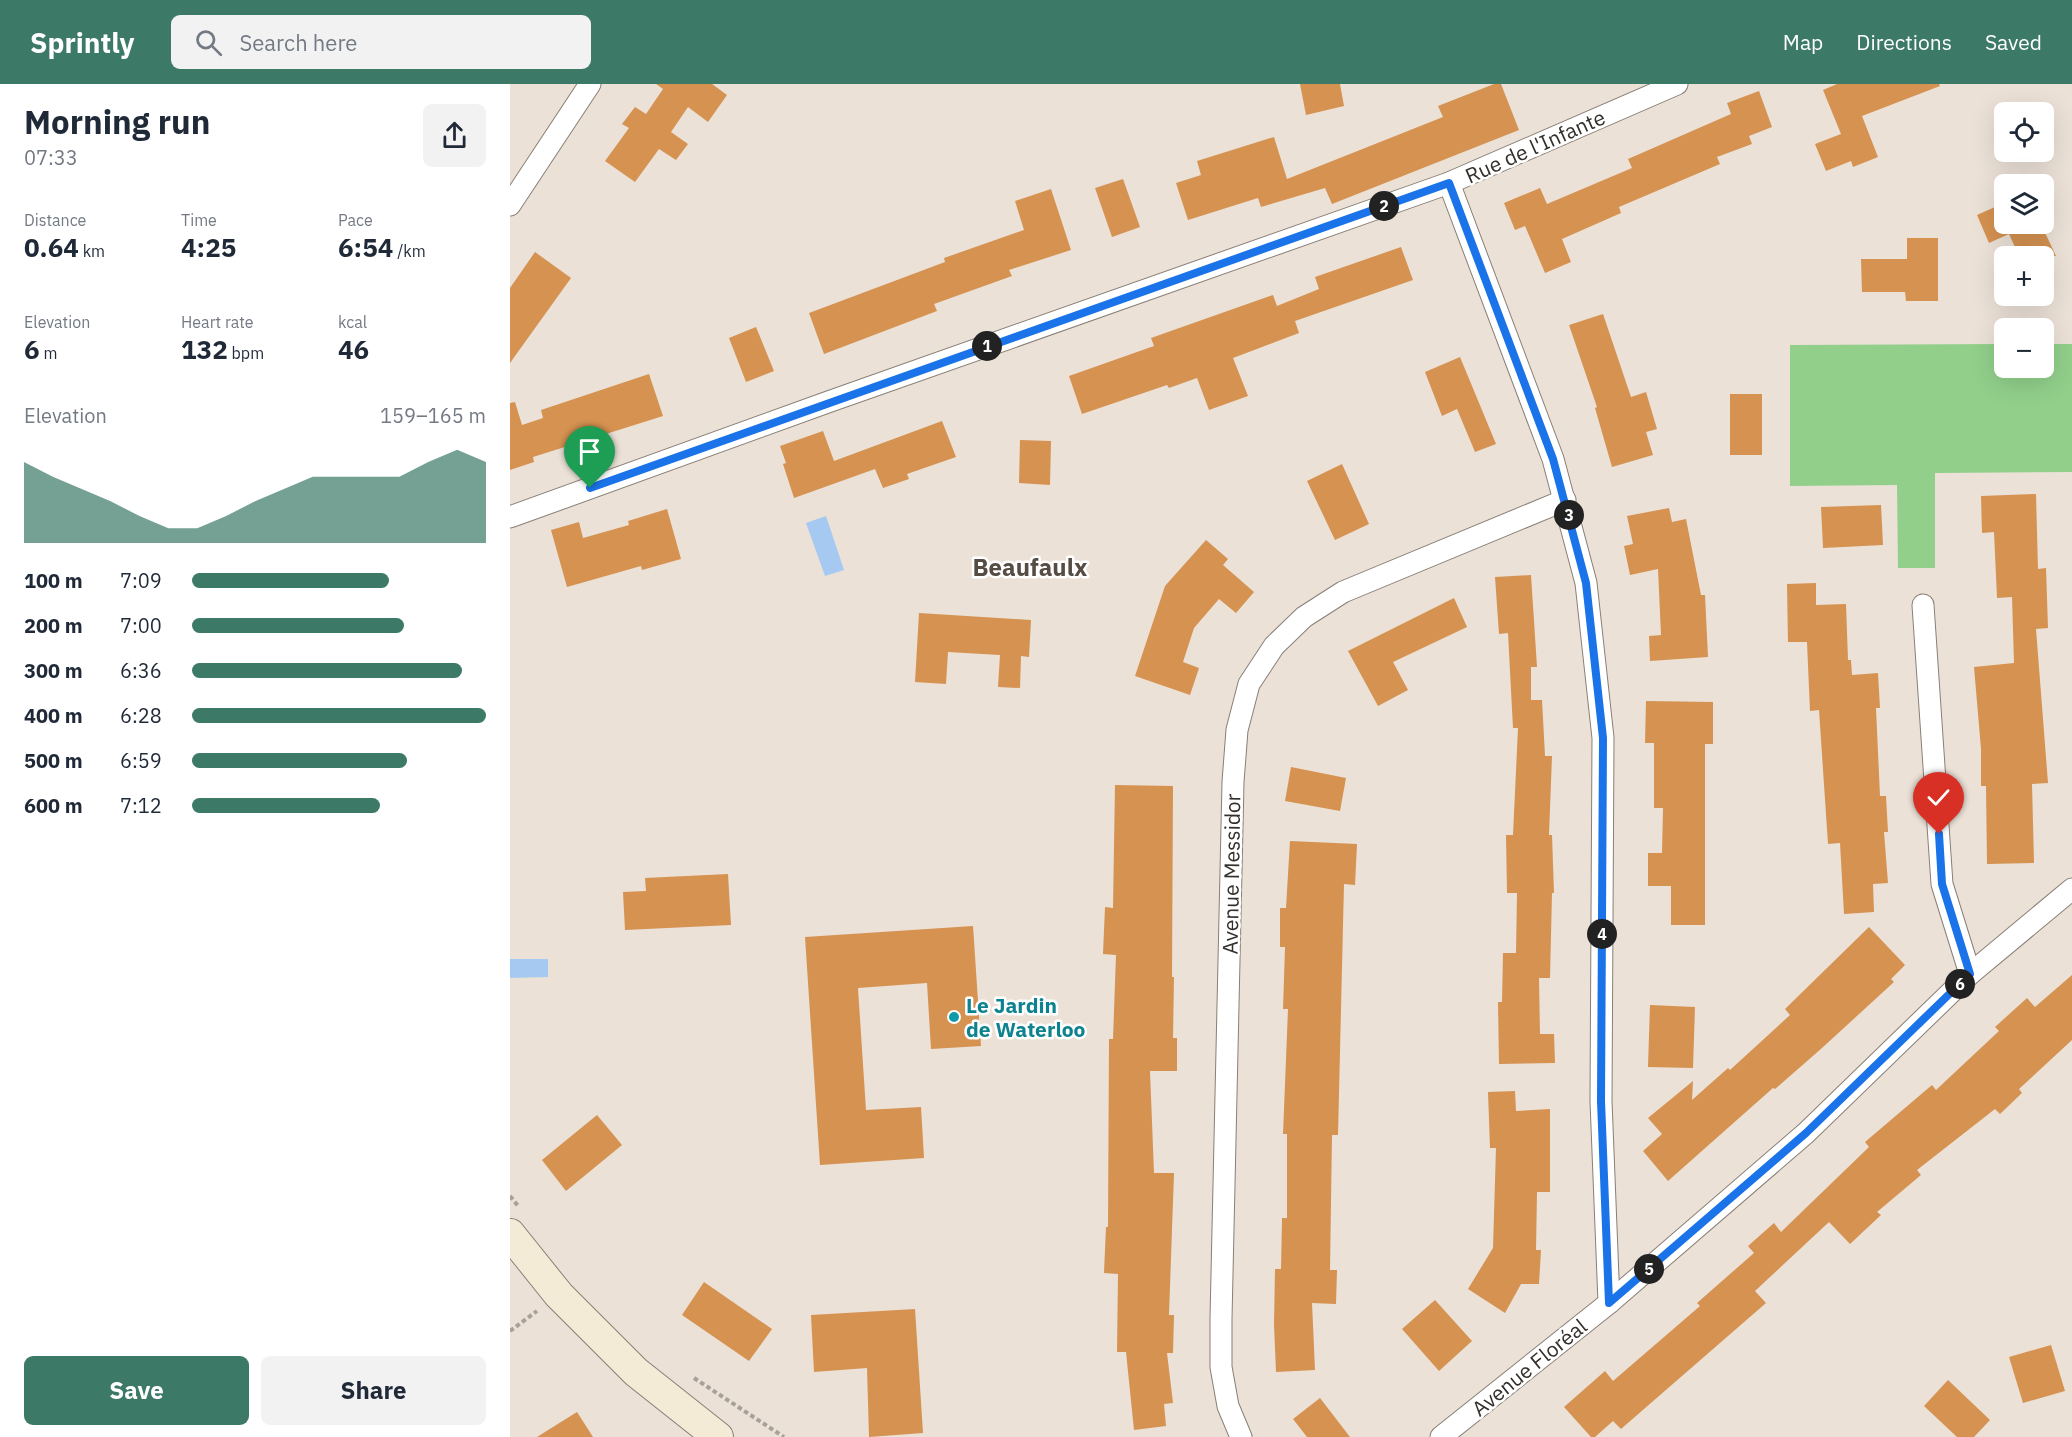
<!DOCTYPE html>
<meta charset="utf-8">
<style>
body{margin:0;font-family:"IBM Plex Sans",sans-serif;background:#f2f2f3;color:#1f2937;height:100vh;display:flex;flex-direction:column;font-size:22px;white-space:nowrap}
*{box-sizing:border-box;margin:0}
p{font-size:20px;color:#747a83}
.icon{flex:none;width:33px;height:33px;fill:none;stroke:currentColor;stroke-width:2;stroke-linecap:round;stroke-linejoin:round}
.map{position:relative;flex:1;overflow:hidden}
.side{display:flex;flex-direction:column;background:#fff;width:510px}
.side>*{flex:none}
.fabs{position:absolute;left:1484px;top:18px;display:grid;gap:12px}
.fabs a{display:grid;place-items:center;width:60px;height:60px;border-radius:9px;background:#fff;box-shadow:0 6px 24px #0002;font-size:30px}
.pin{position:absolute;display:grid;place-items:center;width:51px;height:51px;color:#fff;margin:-62px -26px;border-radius:50% 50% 50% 0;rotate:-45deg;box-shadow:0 0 6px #0007}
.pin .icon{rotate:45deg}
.km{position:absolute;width:30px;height:30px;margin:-15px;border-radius:50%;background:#222;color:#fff;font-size:16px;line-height:30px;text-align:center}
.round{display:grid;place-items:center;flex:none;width:63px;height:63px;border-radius:9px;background:#f2f2f3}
.summary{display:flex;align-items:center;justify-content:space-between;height:102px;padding:0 24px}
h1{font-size:33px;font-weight:800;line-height:45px}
.figures{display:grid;grid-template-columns:repeat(3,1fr);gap:9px;height:102px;padding:6px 24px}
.figures div{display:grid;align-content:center}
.figures b{font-size:26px;font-weight:800}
.figures small{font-size:16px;font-weight:400}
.figures p{font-size:16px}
.chart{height:168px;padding:12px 24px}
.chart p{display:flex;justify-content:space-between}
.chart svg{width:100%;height:108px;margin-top:6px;fill:#3c7a67;opacity:.7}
.action{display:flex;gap:12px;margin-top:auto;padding:12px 24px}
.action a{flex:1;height:69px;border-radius:9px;background:#3c7a67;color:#fff;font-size:24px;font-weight:800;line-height:69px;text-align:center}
.action a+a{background:#f2f2f3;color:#1f2937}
ul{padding:0 24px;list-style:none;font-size:20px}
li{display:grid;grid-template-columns:96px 72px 1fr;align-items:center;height:45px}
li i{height:15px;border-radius:8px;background:#3c7a67}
header{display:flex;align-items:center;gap:36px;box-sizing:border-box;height:84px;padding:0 30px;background:#3c7a67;color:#fff}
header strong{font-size:28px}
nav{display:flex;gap:33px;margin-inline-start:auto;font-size:21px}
.search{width:420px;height:54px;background:#f2f2f3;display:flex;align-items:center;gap:15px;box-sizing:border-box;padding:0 21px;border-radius:9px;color:#747a83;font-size:22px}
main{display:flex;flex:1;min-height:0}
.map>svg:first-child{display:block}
.green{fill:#91cf8b}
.water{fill:#a6c9f2}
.building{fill:#d59251}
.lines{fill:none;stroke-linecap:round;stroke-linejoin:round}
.street-casing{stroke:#887f76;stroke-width:23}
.secondary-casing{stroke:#887f76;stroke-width:32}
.path{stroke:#a8a199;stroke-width:4;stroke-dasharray:4.5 3;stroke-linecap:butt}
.street{stroke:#fff;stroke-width:21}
.secondary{stroke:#f4ebd7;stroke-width:30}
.route-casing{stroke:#fff;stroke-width:12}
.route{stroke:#1a73e8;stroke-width:8}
.culture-dot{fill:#0f9aa8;stroke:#fff;stroke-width:2}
.labels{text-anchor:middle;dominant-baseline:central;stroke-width:5;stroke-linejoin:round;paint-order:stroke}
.street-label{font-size:21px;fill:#332f2b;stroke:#fff}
.culture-label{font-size:21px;font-weight:bold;fill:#0d838f;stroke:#fff;text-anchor:start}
.quarter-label{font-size:24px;font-weight:bold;fill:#554c44;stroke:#fff}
</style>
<header>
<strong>Sprintly</strong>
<div class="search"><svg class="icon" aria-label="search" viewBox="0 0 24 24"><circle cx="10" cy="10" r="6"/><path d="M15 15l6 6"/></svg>Search here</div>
<nav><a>Map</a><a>Directions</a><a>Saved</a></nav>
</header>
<main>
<section class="side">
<div class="summary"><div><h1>Morning run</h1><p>07:33</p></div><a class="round"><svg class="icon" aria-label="share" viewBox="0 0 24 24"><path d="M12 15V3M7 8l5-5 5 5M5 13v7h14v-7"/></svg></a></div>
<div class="figures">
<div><p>Distance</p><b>0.64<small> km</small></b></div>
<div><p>Time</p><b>4:25</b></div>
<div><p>Pace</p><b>6:54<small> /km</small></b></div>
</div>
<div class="figures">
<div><p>Elevation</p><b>6<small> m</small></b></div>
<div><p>Heart rate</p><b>132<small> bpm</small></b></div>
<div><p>kcal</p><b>46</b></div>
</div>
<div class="chart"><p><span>Elevation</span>159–165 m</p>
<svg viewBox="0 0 160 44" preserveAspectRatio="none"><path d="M0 44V11L10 17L20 22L30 27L40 33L50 38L60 38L70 33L80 27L90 22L100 17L110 17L120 17L130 17L140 11L150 6L160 11V44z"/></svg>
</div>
<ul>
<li><b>100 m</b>7:09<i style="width:67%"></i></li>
<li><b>200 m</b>7:00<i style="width:72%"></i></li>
<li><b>300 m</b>6:36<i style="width:92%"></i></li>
<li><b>400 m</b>6:28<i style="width:100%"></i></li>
<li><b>500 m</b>6:59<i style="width:73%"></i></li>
<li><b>600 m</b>7:12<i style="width:64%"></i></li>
</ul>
<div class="action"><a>Save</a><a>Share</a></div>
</section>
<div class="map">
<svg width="1562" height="1353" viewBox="0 0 1562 1353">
<rect width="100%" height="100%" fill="#ebe1d7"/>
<path class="green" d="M1494 260V284H1533V260H1562V388L1425 389V484H1388L1387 401 1280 402V261Z"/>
<g class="water">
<path d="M316 432 334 486 315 492 296 439Z"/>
<path d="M0 875H38V893L0 894Z"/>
</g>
<g class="building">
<path d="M146 0H202L217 11 198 38 178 23 161 48 178 60 166 76 149 65 125 98 95 77 119 44 112 40 125 23 136 30 153 5Z"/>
<path d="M790 0H830L834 22 796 31Z"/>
<path d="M984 0H991L1009 46 822 120 815 104 751 123 748 114 678 136 666 99 691 91 687 77 764 53 777 95 933 33 928 22Z"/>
<path d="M1327 0H1429L1430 2 1352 32 1368 73 1343 83 1341 77 1316 87 1305 60 1331 50 1313 6Z"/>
<path d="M1249 7 1262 43 1239 52 1242 60 1207 73 1210 80 1109 123 1111 129 1052 155 1061 178 1035 189 1015 142 1005 146 994 119 1030 104 1037 120 1122 84 1118 75 1221 30 1217 19Z"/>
<path d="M613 95 630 143 602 153 585 104Z"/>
<path d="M541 105 561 166 499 186 502 192 424 220 427 227 314 270 299 229 435 178 434 174 514 146 505 117Z"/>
<path d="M1494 119V140H1531L1546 172H1509L1499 150 1479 159 1467 131Z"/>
<path d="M1397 154H1428V217H1396L1395 208H1352L1351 175H1397Z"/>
<path d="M891 163 903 196 785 237 789 249 723 274 738 312 699 326 687 294 659 304 657 301 572 330 559 292 644 262 641 254 763 211 767 222 809 205 805 193Z"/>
<path d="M25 168 61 194 0 279V204Z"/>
<path d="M1093 230 1121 313 1136 308 1147 345 1136 348 1143 371 1102 383 1085 324 1087 323 1059 241Z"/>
<path d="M246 243 264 287 236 298 219 254Z"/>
<path d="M950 273 986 360 965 368 947 325 932 332 915 288Z"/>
<path d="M139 290 153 332 23 373 24 378 0 386V319L5 318 12 341 33 334 31 326Z"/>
<rect x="1220" y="310" width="32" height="61"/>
<path d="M432 337 446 373 397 390 399 395 373 404 365 385 284 414 273 380 276 379 270 362 313 347 324 377Z"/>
<path d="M510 356 541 357 540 401 509 399Z"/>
<path d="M832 380 859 440 825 456 797 397Z"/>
<path d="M1526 410 1528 485 1536 484 1538 544 1526 545 1538 699 1522 700 1524 779 1477 780 1476 702H1471V665L1464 583 1504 579 1502 513 1487 514 1484 448 1472 449 1471 412Z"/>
<path d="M1371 421 1373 461 1313 464 1311 423Z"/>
<path d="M1159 424 1162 438 1176 435 1191 511H1195L1198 573 1140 577 1139 552 1151 551 1148 485 1120 491 1114 462 1123 460 1117 432Z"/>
<path d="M157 425 171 475 132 486 131 482 57 503 41 446 69 438 73 454 119 441 118 437Z"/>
<path d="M696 456 718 475 713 481 744 508 726 529 709 515 684 544 673 578 689 584 680 611 625 592 655 502Z"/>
<path d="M1021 491 1027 583H1021V616H1032L1035 672H1042L1039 751H1042L1044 809H1042L1040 894H1029L1030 950H1044L1045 979 989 980 988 918H992L993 869H1006L1007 809H997L996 751H1003L1008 644H1003L998 549 989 550 985 493Z"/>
<path d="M1306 499V521L1336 520 1338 576H1341L1342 591 1368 589 1370 624H1366L1370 712H1376L1378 748H1374L1378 799 1363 800 1364 828 1334 830 1330 759 1318 760 1309 626 1300 627 1297 558H1278L1277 500Z"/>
<path d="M944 514 957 543 883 578 898 606 868 622 838 567Z"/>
<path d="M409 529 521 536 519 573 511 572 510 604 488 603 490 571 438 568 436 600 405 598Z"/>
<path d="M1136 617 1203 618V660H1195V841H1161V802H1138V769H1152L1153 724H1144V659H1135Z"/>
<path d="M781 683 836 694 830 727 775 717Z"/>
<path d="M605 701 663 702 662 893H664L663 954H667V987H640L644 1089H664L659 1231H664L663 1269H657L663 1319 654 1320 656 1342 624 1346 616 1268H607L608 1190 594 1189 596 1143H598L599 955H603L606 871 593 870 595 823 603 824Z"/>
<path d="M780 757 847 760 845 801 834 800 828 1051H822L820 1186H827L826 1220 802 1219 805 1286 766 1288 764 1241 765 1185H771L772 1134H777V1050H773L778 925H773L775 863H770V824H776Z"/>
<path d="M218 790 221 841 115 846 113 808 136 807 135 794Z"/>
<path d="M463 842 471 962 421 965 417 899 348 904 356 1026 411 1023 414 1074 310 1081 295 853Z"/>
<path d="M1359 843 1395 881 1381 895 1384 898 1312 964 1265 1005 1263 1004 1158 1097 1133 1067 1152 1050 1138 1034 1183 997 1182 1016 1218 984 1220 986 1280 931 1275 925Z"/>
<path d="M1562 891V956L1509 1005 1512 1009 1490 1030 1485 1025 1407 1086 1411 1091 1367 1128 1371 1131 1340 1160 1319 1138 1245 1207 1256 1219 1111 1345 1103 1337 1085 1353H1081L1054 1323 1095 1287 1103 1297 1190 1222 1187 1219 1244 1169 1238 1162 1264 1139 1271 1148 1359 1063 1355 1058 1422 1001 1426 1006 1489 947 1485 943 1517 914 1525 923Z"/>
<path d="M1140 921 1185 923 1183 984 1138 983Z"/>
<path d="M1005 1007 1006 1027 1040 1025V1108H1027L1026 1166H1031L1029 1200H1011L995 1229 958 1205 983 1164 986 1064H980L978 1008Z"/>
<path d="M87 1031 112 1061 56 1107 32 1076Z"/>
<path d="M194 1198 262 1245 239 1277 172 1231Z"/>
<path d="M925 1216 962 1257 929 1287 892 1245Z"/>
<path d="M405 1225 413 1349 359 1353 357 1284 304 1288 301 1231Z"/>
<path d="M1541 1261 1555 1307 1513 1319 1499 1273Z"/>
<path d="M1438 1296 1480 1336 1464 1353H1447L1414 1322Z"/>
<path d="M810 1314 840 1353H797L783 1335Z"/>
<path d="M67 1328 83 1353H27Z"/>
</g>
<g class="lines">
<defs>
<g id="street">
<path d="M939 99 1043 375 1076 499 1093 654 1091 1017 1099 1219"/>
<path d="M0 121 80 0"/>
<path d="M0 433 318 318 939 99 1167 0"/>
<path d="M1413 521 1432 800 1460 890"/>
<path d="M731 1353 718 1322 711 1283V1235L723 698 727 646 739 600 764 562 794 533 833 508 1055 416"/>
<path d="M931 1353 1099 1219 1296 1049 1460 890 1562 805"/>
</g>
<path id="secondary" d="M0 1150 49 1211 126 1288 208 1353"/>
</defs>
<use href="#street" class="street-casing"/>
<use href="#secondary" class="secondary-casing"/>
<g class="path">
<path d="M0 1112 8 1122"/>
<path d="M0 1247 27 1227"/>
<path d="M184 1294 274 1353"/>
</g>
<use href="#street" class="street"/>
<use href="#secondary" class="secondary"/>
</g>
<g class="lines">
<defs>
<path id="route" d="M80 404 939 99 1043 375 1076 499 1093 654 1091 1017 1099 1219 1296 1049 1460 890 1432 800 1429 750"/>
</defs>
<use href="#route" class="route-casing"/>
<use href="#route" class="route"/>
</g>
<circle class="culture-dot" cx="444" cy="933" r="6"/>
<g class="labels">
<g class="street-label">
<text transform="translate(1025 62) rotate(-24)">Rue de l'Infante</text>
<text transform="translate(721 790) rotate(-89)">Avenue Messidor</text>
<text transform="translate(1019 1283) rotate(-39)">Avenue Floréal</text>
</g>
<g class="culture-label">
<text x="456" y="921">Le Jardin<tspan x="456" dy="24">de Waterloo</tspan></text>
</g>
<g class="quarter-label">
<text x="520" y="483">Beaufaulx</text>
</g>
</g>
</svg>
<div class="fabs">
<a><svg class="icon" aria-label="locate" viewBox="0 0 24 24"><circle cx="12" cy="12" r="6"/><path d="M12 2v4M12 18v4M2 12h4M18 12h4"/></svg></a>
<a><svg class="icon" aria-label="layers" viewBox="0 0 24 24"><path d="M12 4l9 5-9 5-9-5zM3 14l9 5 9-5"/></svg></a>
<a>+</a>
<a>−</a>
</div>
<div class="pin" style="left:80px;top:404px;background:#1e9e55"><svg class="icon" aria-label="arrive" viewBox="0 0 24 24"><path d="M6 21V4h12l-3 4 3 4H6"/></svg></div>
<div class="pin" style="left:1429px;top:750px;background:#d93025"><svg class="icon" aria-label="check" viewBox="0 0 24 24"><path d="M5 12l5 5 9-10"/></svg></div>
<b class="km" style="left:477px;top:262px">1</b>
<b class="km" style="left:874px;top:122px">2</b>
<b class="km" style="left:1059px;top:431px">3</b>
<b class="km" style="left:1092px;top:850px">4</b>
<b class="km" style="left:1139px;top:1185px">5</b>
<b class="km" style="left:1450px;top:900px">6</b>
</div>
</main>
